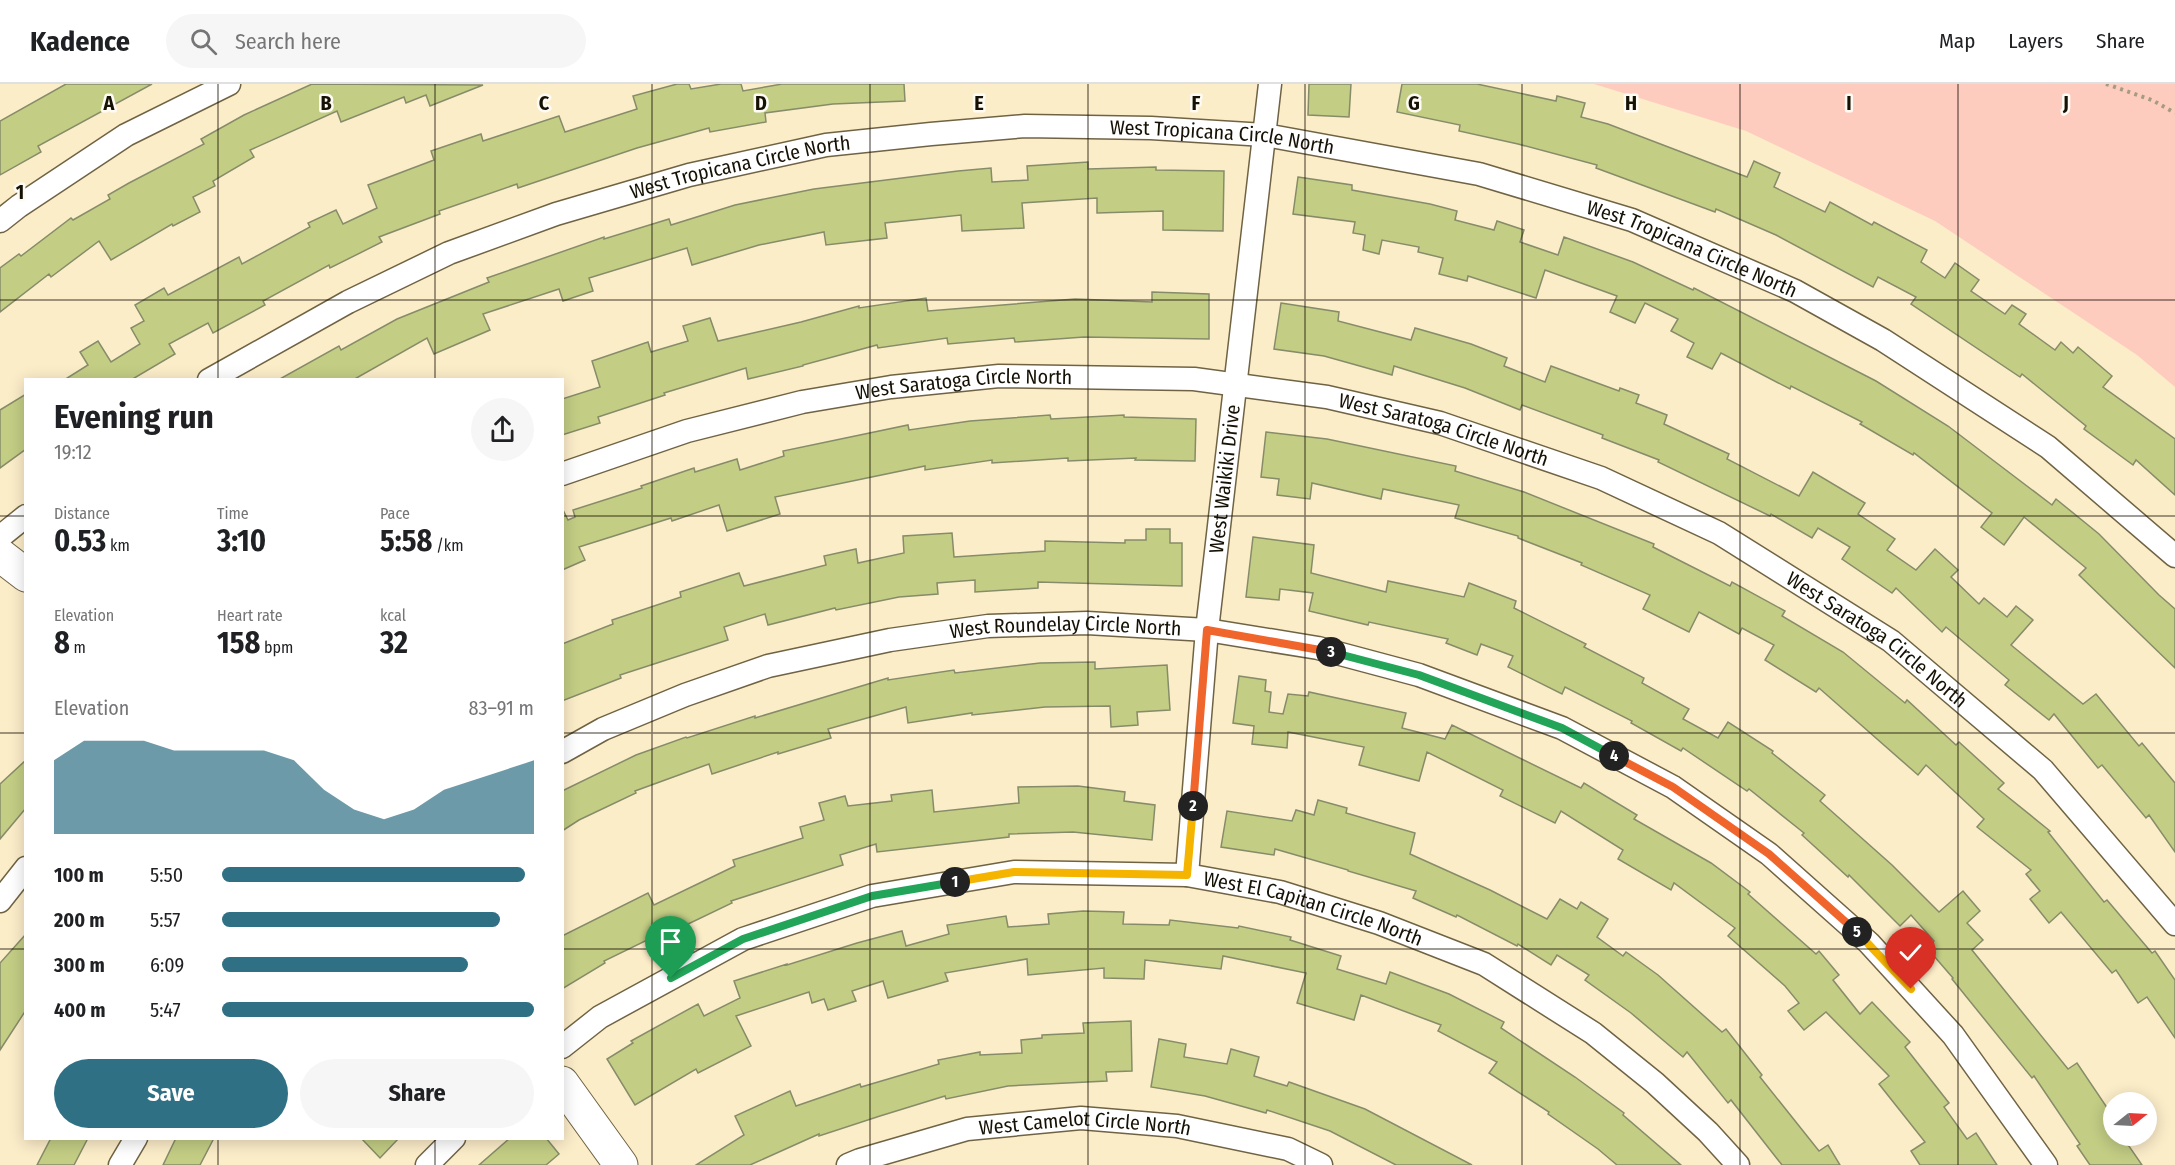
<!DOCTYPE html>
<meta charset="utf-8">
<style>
body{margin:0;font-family:"Fira Sans Condensed",sans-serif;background:#f6f6f6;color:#202124;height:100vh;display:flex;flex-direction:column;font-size:22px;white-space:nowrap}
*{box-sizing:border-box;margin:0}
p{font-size:20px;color:#757577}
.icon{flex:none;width:33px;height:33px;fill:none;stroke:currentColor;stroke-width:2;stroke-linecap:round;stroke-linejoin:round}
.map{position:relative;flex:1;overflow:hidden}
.drawer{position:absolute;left:24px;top:294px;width:540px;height:762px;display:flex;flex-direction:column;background:#fff;border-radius:0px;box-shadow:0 3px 15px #0003}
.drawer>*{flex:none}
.needle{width:39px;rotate:72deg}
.controls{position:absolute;left:2103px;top:1008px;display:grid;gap:12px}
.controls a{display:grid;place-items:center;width:54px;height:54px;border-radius:50%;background:#fff;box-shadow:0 3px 15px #0003;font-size:30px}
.pin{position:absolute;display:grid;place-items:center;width:51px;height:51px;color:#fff;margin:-62px -26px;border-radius:50% 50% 50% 0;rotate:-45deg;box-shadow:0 0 6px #0007}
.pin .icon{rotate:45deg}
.km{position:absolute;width:30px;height:30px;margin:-15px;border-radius:50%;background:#222;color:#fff;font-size:16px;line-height:30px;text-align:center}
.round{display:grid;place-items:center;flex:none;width:63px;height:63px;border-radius:32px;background:#f6f6f6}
.overview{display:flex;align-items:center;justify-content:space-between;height:102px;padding:0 30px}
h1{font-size:33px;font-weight:700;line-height:45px}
.metrics{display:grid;grid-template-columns:repeat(3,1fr);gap:9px;height:102px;padding:6px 30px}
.metrics div{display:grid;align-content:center}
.metrics b{font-size:30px;font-weight:700}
.metrics small{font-size:16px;font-weight:400}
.metrics p{font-size:16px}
.chart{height:168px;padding:12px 30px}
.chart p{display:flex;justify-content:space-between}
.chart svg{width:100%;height:108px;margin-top:6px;fill:#307084;opacity:.7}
.primary-button{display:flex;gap:12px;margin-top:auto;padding:12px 30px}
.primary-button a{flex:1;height:69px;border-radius:36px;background:#307084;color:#fff;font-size:24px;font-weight:700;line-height:69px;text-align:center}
.primary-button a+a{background:#f6f6f6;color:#202124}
ul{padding:0 30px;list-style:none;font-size:20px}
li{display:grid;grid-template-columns:96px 72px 1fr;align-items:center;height:45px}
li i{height:15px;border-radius:8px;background:#307084}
header{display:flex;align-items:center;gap:36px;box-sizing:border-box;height:84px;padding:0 30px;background:#fff;border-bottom:2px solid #e0e0e0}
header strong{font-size:28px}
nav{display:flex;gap:33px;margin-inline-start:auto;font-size:21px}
.search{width:420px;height:54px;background:#f6f6f6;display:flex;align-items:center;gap:15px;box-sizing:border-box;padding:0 21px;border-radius:33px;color:#757577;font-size:22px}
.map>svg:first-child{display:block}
.green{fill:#feccbf}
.building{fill:#c3cd84;stroke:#868c69;stroke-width:1.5}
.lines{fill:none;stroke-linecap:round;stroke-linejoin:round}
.street-casing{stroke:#706344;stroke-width:25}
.secondary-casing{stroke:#706344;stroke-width:35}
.path{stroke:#a69b80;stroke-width:4;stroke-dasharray:3 4.5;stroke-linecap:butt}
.street{stroke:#fff;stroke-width:22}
.secondary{stroke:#fff;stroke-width:33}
.split-1-casing{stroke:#fff;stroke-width:12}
.split-2-casing{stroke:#fff;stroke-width:12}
.split-3-casing{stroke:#fff;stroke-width:12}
.split-4-casing{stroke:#fff;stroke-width:12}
.split-5-casing{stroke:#fff;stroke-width:12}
.split-6-casing{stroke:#fff;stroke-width:12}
.split-1{stroke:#22a559;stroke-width:8}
.split-2{stroke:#f5b400;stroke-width:8}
.split-3{stroke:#f0652b;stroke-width:8}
.split-4{stroke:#22a559;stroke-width:8}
.split-5{stroke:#f0652b;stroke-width:8}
.split-6{stroke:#f5b400;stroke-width:8}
.grid{fill:none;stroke:#161105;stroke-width:1.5;stroke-opacity:0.55}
.labels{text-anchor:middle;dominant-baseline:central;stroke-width:5;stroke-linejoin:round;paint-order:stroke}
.street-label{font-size:20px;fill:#161105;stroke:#fefbf4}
.grid-label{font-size:20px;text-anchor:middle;font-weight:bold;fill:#161105;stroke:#fefbf4;stroke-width:5;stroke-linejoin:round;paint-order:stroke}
</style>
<header>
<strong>Kadence</strong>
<div class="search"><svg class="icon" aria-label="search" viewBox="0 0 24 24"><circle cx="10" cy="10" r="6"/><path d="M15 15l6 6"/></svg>Search here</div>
<nav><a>Map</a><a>Layers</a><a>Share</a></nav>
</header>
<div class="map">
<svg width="2175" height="1081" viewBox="0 0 2175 1081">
<rect width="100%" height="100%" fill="#fcedc9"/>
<path class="green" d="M1594 0H2175V303L2137 271 1935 137 1746 47Z"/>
<g class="building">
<path d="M66 0H152L38 62 41 68 0 91V37Z"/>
<path d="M312 0 483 1 430 22 426 11 406 19 404 13 341 38 337 27 250 66 254 73 213 97 215 102 193 113 200 128 173 142 172 140 111 176 99 157 51 193 49 190 0 228V184L19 170 21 172 71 134 73 136 110 115 108 111 129 99 204 60 201 55 244 31Z"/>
<path d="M677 0H689L691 5 721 0H741L743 7 782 0H904L905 17 833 20 765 29 766 38 710 48 709 44 637 64 518 104 517 100 439 127 440 130 379 153 382 158 330 184 329 181 263 217 265 221 213 249 208 239 169 260 175 270 131 296H64L88 281 80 268 98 257 111 278 140 260 131 244 144 237 135 221 164 204 168 211 239 173 242 180 310 143 308 139 336 126 343 140 377 124 368 101 434 76 431 67 481 50 483 57 559 32 565 48 637 25 633 12Z"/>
<path d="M1309 0H1351L1349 33 1308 31Z"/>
<path d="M1402 0H1477L1556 17 1557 12 1585 19 1581 33 1608 40 1747 93 1754 77 1780 89 1774 103 1825 128 1830 118 1872 141 1874 138 1927 166 1921 178 1945 194 1955 179 1979 196 1971 207 2005 230 2012 221 2026 230 2019 240 2055 266 2061 258 2073 269 2078 263 2112 292 2103 303 2175 355V411L2136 376 2133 381 2084 345 2086 342 2022 290 2020 293 1911 220 1916 213 1878 193 1873 203 1776 151 1716 125 1715 128 1596 84 1597 81 1518 60 1459 47 1460 41 1397 28Z"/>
<path d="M1088 78V85L1156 83V86L1224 87 1223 147 1163 146V127L1097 129V114L1022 119 1024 144 962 147 961 131 885 139 887 154 826 161 824 148 759 161 692 181 687 164 589 194 593 207 563 217 559 205 483 230 490 246 434 270 427 254 353 296H278L339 262 341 266 397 235 489 198 487 194 604 153V155L669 135 671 141 735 121 814 105 958 87 991 84 992 98 1028 96 1027 82Z"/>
<path d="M1298 93 1352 101V106L1430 120 1457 127 1455 136 1494 146 1497 137 1524 146 1520 158 1558 171 1564 153 1633 178 1693 206 1694 204 1876 297 1948 342 2052 421 2056 415 2099 450 2159 511 2175 525V584L2079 491 2086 484 2024 433 2004 461 1981 443 1992 429 1914 369 1913 371 1860 340 1862 338 1791 302 1790 305 1721 269 1712 285 1687 273 1694 259 1671 247 1678 235 1645 219 1635 239 1610 228 1617 212 1545 186 1536 214 1468 192 1467 197 1439 190 1443 174 1418 168 1419 163 1382 156 1379 170 1363 166 1365 151 1353 149 1355 138 1293 130Z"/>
<path d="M1152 208 1209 210V255L1084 253 1015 258 1014 254 948 260 947 254 878 264 877 261 803 281V282L748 295 746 284 664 309 665 311 598 333 600 339 562 351V315L600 303 592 277 648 258 651 268 688 257 683 242 710 234 718 257 801 238 859 222V224L926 214 928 227 1075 215 1152 218Z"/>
<path d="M1281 219 1339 228 1338 237 1411 256 1415 244 1471 260 1507 274 1504 282 1545 298 1551 282 1619 307 1620 304 1639 311 1636 319 1667 331 1664 340 1729 370 1727 375 1799 412 1813 388 1865 419 1858 430 1895 455 1887 466 1916 486 1935 465 1958 486 1951 493 1979 520 1984 514 2007 533 2016 522 2033 536 2011 561 2083 620 2096 610 2139 662 2142 659 2175 699V768L2149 731 2146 734 2102 681 2098 684 2054 630 2049 636 2005 601 2009 596 1946 543 1942 548 1896 504 1892 509 1842 475 1850 463 1818 444 1812 454 1771 430 1770 432 1658 378 1659 376 1602 354 1603 351 1522 321 1520 326 1465 304 1394 282 1392 291 1324 272 1274 265Z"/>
<path d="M26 310V365L0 384V326Z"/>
<path d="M1050 331 1051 335 1124 331V333L1196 335 1195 377 1135 376 1136 374 1068 377V374L992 379V376L925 386V382L775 413 780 430 727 447 719 421 672 437 671 434 579 463 585 476 562 486V424L568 436 575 433 573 426 642 404 641 402 694 384 695 388 737 375 740 386 784 372 783 367 908 341 909 346 970 337Z"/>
<path d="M1266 348 1327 355 1456 382 1455 387 1524 408 1654 460 1653 463 1730 502 1732 498 1785 527 1782 532 1843 568 1905 619 1907 616 1956 661 1959 658 2004 699 1998 705 2050 747 2048 748 2104 818 2107 816 2152 869 2155 867 2175 896V954L2147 913 2138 919 2116 886 2112 889 2061 828 2049 839 2030 815 2040 807 2026 790 2031 786 1977 743 1984 735 1926 681 1918 691 1819 604 1816 608 1765 576 1774 561 1742 544 1739 550 1699 528 1689 548 1643 525 1650 511 1581 481 1582 479 1518 454V452L1455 434 1459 421 1383 405 1381 415 1312 399 1310 415 1277 411 1279 395 1261 393Z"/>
<path d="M1146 445H1170V459H1182V502L1038 498V504L975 508V496L937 499 938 510 899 513 836 526 835 524 768 541 765 530 724 543 728 556 620 591 621 594 562 617V560L613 540 612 536 681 513 680 508 739 489 744 502 826 481 824 472 856 465 858 479 904 469 903 452 952 449 954 473 1045 467V457L1125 459V456H1146Z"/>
<path d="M1253 453 1314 461 1311 489 1386 508 1388 497 1464 513 1469 499 1516 517 1514 524 1586 560 1584 563 1644 594 1642 599 1689 625 1683 635 1718 654 1728 638 1773 667 1772 669 1825 711 1820 717 1892 781 1939 828 1963 807 1980 827 1967 839 1983 856 1972 866 2068 985 2077 979 2110 1028 2107 1030 2114 1039V1052H2122L2142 1081H2090L2077 1062 2080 1060 2034 992 2032 994 1952 895 1953 894 1927 864 1934 857 1911 831 1900 842 1849 791 1848 793 1802 751 1804 749 1749 705 1747 707 1683 664 1681 667 1631 639 1632 637 1565 603 1562 610 1508 583 1513 572 1481 560 1477 571 1446 559 1448 555 1369 538 1368 541 1309 527 1313 509 1280 505 1279 516 1246 513Z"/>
<path d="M1095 578V585L1167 581 1170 626 1137 628 1138 641 1111 643 1110 622 1045 623 972 631V629L908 639 906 623 828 645 831 654 778 670V668L712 690 709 680 635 707 636 709 579 736 562 747V707L636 671 686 653 687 654 755 632V634L888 594V596L954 586 955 589 1040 579Z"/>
<path d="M1239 592 1266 596 1265 607 1271 608 1269 628 1283 630 1288 610 1308 612 1309 608 1406 629 1402 644 1445 655 1452 641 1581 704 1584 699 1637 731 1634 735 1711 779 1750 808 1748 810 1816 870 1819 867 1839 891 1833 896 1860 930 1872 918 1910 958 1905 963 1949 1019 1944 1023 1967 1055 1976 1049 1997 1081H1920L1911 1067 1925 1058 1879 1000 1889 992 1826 928 1804 946 1788 927 1799 919 1785 902 1728 852 1735 844 1674 799 1671 806 1618 775 1623 766 1561 727 1555 739 1500 712 1503 706 1427 668 1419 697 1359 681 1364 663 1288 648 1287 664 1252 660 1254 642 1233 639Z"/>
<path d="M26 676V724L0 755V700Z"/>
<path d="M1078 702 1125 708 1124 717 1155 721 1152 756 1073 748 1009 750V753L877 768 876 760 840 771 843 781 731 817 732 819 684 842 682 839 604 877 605 879 562 905V852L648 809 654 821 735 782 733 776 803 754 800 743 824 736 819 719 845 712 848 722 892 717 891 711 932 706 934 728 1019 719 1018 703Z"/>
<path d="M1318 716 1347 724 1346 729 1415 749 1410 770 1490 806 1547 835 1560 815 1577 825 1581 818 1608 835 1597 853 1623 872 1626 868 1658 891 1722 948 1726 945 1762 991 1760 993 1819 1067 1828 1061 1840 1081H1782L1731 1016 1728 1019 1687 968 1683 973 1631 929 1585 896 1589 891 1557 871 1551 881 1518 860 1517 862 1457 831 1456 833 1413 814 1416 807 1348 787V786L1275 765 1274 771 1221 763 1227 727 1292 737 1296 726 1314 731Z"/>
<path d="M1083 827 1124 828 1123 840 1169 841 1170 836 1238 844 1239 842 1291 853 1290 856 1341 872 1337 885 1386 900 1390 888 1449 910 1504 938 1501 944 1575 993 1624 1029 1623 1031 1681 1081H1617L1598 1065 1548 1030 1549 1028 1489 989 1497 978 1438 947 1441 941 1361 911 1354 936 1297 919 1306 889 1223 872 1221 885 1145 876 1144 895 1104 894V884L1028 891 1027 875 945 889 948 897 888 914 883 897 852 907 856 917 828 926 824 915 812 919 809 908 736 932 751 962 698 989 696 985 635 1021 607 975 633 959 631 957 698 920 704 932 740 914 734 897 787 880V881L857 859 902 847 906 862 949 850 947 841 1006 832 1008 843 1049 840 1048 830Z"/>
<path d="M26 850V926L0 966V879Z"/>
<path d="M1131 937 1132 987 1106 988 1107 997 1008 1002 946 1015 945 1012 880 1032 819 1052V1050L750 1081H696L744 1051 735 1032 790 1007 796 1022 860 1000 861 1003 939 980 938 976 980 968V971L1022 969 1021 956 1042 954V951L1084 949 1083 939Z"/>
<path d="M1159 955 1186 960 1184 973 1227 980 1231 965 1259 973 1254 992 1287 1002 1289 998 1365 1025 1472 1081H1396L1330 1047 1267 1026 1266 1029 1205 1012 1151 1003Z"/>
<path d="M51 1054H88L74 1081H37Z"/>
<path d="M176 1054H214L200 1081H163Z"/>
<path d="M361 1054H399L380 1074Z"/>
<path d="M510 1054H546L559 1070 546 1081H479Z"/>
</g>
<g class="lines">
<defs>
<g id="street">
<path d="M0 137 19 122 126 51 229 0"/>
<path id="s1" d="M209 296 348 218 449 169 556 130 689 91 826 61 931 50 1025 42 1151 44 1265 51 1479 90 1632 136 1795 207 1883 256 2048 363 2175 472"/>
<path id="s2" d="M562 390 687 347 802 318 891 303 999 292 1194 295 1327 313 1440 339 1601 394 1719 449 1891 557 2043 686 2175 840"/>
<path d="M0 453 26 432"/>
<path id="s3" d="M562 668 603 645 685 611 768 582 890 556 988 542 1087 539 1207 546 1318 564 1419 591 1562 644 1673 703 1769 770 1869 859 1953 951 2046 1081"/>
<path id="s4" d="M1187 791 1207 546 1270 0"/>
<path d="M0 817 26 784"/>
<path id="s5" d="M562 963 600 933 743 855 872 812 1014 788 1187 791 1280 808 1379 839 1484 880 1593 949 1655 999 1708 1048 1738 1081"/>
<path d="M120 1081 136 1054"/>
<path d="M427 1081 454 1054"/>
<path id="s6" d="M848 1081 860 1076 967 1045 1081 1034 1177 1042 1288 1065 1321 1081"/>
</g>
<g id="secondary">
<path d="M0 471 26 491"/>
<path d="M562 999 621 1081"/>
</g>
</defs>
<use href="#street" class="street-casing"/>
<use href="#secondary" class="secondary-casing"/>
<path class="path" d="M2106 0 2152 16 2175 29"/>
<use href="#street" class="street"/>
<use href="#secondary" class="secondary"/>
</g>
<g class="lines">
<defs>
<path id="split-1" d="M671 894 743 855 872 812 955 798"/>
<path id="split-2" d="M955 798 1014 788 1187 791 1193 722"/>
<path id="split-3" d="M1193 722 1207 546 1331 568"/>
<path id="split-4" d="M1331 568 1419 591 1562 644 1614 672"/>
<path id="split-5" d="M1614 672 1673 703 1769 770 1857 848"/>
<path id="split-6" d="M1857 848 1911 905"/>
</defs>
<use href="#split-1" class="split-1-casing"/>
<use href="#split-2" class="split-2-casing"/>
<use href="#split-3" class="split-3-casing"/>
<use href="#split-4" class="split-4-casing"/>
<use href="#split-5" class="split-5-casing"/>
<use href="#split-6" class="split-6-casing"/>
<use href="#split-1" class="split-1"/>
<use href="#split-2" class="split-2"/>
<use href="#split-3" class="split-3"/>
<use href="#split-4" class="split-4"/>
<use href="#split-5" class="split-5"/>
<use href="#split-6" class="split-6"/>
</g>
<path class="grid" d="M218 0V296M435 0V296M652 0V1081M870 0V1081M1088 0V1081M1305 0V1081M1522 0V1081M1740 0V1081M1958 0V1081M0 216H2175M0 432H26M562 432H2175M0 649H26M562 649H2175M0 865H26M562 865H2175M218 1054V1081M435 1054V1081"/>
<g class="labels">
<g class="street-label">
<text stroke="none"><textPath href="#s1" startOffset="1062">West Tropicana Circle North</textPath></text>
<text stroke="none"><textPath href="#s1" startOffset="576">West Tropicana Circle North</textPath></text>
<text stroke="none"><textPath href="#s1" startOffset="1548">West Tropicana Circle North</textPath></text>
<text stroke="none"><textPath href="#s2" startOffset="414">West Saratoga Circle North</textPath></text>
<text stroke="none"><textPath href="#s2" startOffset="900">West Saratoga Circle North</textPath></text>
<text stroke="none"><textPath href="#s4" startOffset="398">West Waikiki Drive</textPath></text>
<text stroke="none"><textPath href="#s3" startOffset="525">West Roundelay Circle North</textPath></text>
<text stroke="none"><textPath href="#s2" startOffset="1386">West Saratoga Circle North</textPath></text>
<text stroke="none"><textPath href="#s5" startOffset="795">West El Capitan Circle North</textPath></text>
<text stroke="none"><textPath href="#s6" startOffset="243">West Camelot Circle North</textPath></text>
</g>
</g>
<g class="grid-label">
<text x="109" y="26">A</text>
<text x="326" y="26">B</text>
<text x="544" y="26">C</text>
<text x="761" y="26">D</text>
<text x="979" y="26">E</text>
<text x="1196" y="26">F</text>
<text x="1414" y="26">G</text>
<text x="1631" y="26">H</text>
<text x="1849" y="26">I</text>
<text x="2066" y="26">J</text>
<text x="20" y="115">1</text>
</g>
</svg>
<div class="controls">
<a><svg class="needle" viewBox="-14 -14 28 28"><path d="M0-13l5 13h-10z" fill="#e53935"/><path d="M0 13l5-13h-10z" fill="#757577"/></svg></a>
</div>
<div class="pin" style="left:671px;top:894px;background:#1e9e55"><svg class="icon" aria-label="arrive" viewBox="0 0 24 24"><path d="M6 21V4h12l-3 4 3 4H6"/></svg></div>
<div class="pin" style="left:1911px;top:905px;background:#d93025"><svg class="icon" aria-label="check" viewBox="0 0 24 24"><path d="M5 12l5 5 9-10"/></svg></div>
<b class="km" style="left:955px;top:798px">1</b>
<b class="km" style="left:1193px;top:722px">2</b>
<b class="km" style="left:1331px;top:568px">3</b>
<b class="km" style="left:1614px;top:672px">4</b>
<b class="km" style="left:1857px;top:848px">5</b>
<section class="drawer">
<div class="overview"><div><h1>Evening run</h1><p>19:12</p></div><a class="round"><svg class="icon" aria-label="share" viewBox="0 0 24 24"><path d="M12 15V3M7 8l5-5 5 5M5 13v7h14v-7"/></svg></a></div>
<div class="metrics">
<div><p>Distance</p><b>0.53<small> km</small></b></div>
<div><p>Time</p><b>3:10</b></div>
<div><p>Pace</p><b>5:58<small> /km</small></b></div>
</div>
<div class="metrics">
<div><p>Elevation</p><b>8<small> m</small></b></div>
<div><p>Heart rate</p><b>158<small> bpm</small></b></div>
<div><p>kcal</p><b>32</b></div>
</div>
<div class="chart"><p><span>Elevation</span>83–91 m</p>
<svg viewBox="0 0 160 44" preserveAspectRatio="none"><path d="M0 44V14L10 6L20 6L30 6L40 10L50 10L60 10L70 10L80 14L90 26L100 34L110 38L120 34L130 26L140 22L150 18L160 14V44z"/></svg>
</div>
<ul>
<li><b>100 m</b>5:50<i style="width:97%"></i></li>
<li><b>200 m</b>5:57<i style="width:89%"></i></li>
<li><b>300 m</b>6:09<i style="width:79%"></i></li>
<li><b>400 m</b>5:47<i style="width:100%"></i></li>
</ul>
<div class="primary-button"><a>Save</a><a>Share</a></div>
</section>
</div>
